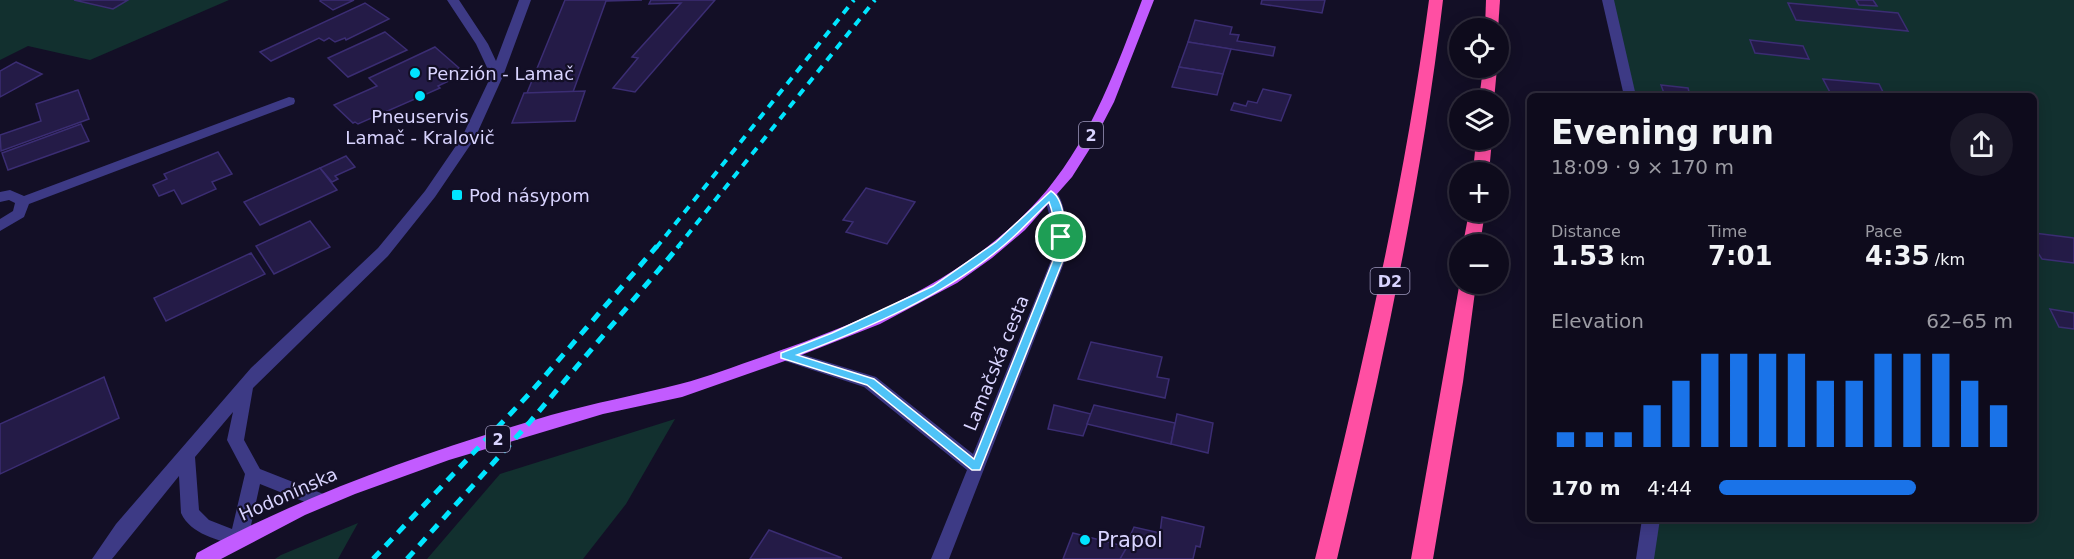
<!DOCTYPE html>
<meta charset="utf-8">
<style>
body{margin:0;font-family:"DejaVu Sans",sans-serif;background:#1c1929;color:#f1f3f6;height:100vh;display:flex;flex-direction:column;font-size:22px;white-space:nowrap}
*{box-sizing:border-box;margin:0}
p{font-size:20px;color:#9b9ba3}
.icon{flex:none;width:33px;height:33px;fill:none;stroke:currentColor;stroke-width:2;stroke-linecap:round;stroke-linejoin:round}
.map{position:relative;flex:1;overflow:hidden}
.details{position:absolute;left:1527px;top:93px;width:510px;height:429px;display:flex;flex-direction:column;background:#0e0b1c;border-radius:9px;box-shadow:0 3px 15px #0003,0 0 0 2px #2e2b3b}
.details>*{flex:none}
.fabs{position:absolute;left:1449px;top:18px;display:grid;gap:12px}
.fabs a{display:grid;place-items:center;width:60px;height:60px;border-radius:50%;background:#0e0b1c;box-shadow:0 3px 15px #0003,0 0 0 2px #2e2b3b;font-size:30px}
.pin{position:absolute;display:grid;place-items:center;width:51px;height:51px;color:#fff;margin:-26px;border:3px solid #fff;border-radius:50%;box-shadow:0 2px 6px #0007}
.round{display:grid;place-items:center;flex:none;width:63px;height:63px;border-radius:32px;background:#1c1929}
.head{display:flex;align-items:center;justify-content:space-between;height:102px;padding:0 24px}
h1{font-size:33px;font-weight:800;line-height:45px}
.metrics{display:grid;grid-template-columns:repeat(3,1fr);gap:9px;height:102px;padding:6px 24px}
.metrics div{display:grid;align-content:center}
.metrics b{font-size:26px;font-weight:800}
.metrics small{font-size:16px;font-weight:400}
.metrics p{font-size:16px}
.chart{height:168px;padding:12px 24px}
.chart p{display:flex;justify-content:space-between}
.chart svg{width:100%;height:108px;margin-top:6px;stroke:#1a73e8;stroke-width:6}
ul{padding:0 24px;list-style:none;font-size:20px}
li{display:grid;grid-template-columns:96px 72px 1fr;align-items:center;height:45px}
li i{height:15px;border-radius:8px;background:#1a73e8}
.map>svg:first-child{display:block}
.green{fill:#12302f}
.building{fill:#241b47;stroke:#3b2d73;stroke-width:1.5}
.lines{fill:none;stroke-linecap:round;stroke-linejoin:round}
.lane{fill:#3d3a85;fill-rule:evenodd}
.street{fill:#3d3a85;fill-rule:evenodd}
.primary{fill:#c25bff;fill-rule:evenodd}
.highway{fill:#ff4fa3;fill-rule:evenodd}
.rail-far1{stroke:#00e5ff;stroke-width:4;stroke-dasharray:8 7;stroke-linecap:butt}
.rail{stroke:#00e5ff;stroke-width:5;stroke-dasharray:10 8;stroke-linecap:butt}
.route{fill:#4fc3f7;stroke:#fff;stroke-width:1.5;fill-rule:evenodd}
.poi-dot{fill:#00e5ff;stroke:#130f26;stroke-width:2}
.labels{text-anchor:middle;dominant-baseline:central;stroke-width:4.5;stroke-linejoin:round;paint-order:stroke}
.shield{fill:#130f26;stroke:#9e99be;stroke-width:1.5}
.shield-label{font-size:16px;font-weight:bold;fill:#d9d4ff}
.poi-label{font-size:18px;fill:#d9d4ff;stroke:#130f26;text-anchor:start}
.street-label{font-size:18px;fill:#d9d4ff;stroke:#130f26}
.near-poi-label{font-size:21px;fill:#d9d4ff;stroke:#130f26;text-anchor:start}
</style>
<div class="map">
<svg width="2074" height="559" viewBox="0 0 2074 559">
<rect width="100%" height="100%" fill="#130f26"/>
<g class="green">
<path d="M0 0H229L90 60 28 46 0 60Z"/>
<path d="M1608 0H2074V559H1645L1651 519H2034V96H1630Z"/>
<path d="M675 419 626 504 583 559H427L500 474Z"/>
<path d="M358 523 338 559H275L281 555Z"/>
</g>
<g class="building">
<path d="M74 0H128L113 9Z"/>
<path d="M354 0 333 10 320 1 321 0Z"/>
<path d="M565 0H642L606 1 573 92 527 93Z"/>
<path d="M651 0H715L635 92 613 88 638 58 632 57 681 3 649 4Z"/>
<path d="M1262 0H1325L1322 13 1261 4Z"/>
<path d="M1856 0H1873L1877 6 1859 5Z"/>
<path d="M365 3 389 19 346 40 345 38 335 42 329 38 324 41 319 38 271 61 260 52Z"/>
<path d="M1788 3 1898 13 1908 31 1796 20Z"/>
<path d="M1195 20 1232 27 1230 34 1239 35 1237 41 1275 47 1273 56 1188 42Z"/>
<path d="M385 32 407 50 348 77 328 58Z"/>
<path d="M1750 40 1803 46 1809 59 1755 53Z"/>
<path d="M1188 42 1231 49 1223 74 1179 67Z"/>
<path d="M435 47 459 68 453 71 459 76 438 86 440 88 358 124 355 122 353 123 334 105 377 86 369 78Z"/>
<path d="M16 62 42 74 0 97V71Z"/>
<path d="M1179 67 1223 74 1217 95 1172 87Z"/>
<path d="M1823 79 1879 84 1885 96H1832Z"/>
<path d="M1661 85 1688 88 1690 96H1665Z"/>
<path d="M1263 89 1291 95 1281 121 1231 110 1234 103 1246 106 1248 101 1257 103Z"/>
<path d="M78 90 89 119 1 151 0 135 41 121 36 104Z"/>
<path d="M585 91 575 121 512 123 524 93Z"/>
<path d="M81 124 89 141 8 170 2 153Z"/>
<path d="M218 152 232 174 212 182 216 189 182 204 174 190 159 196 153 185 167 179 164 174Z"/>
<path d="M346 156 355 167 335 176 338 179 332 182 320 168Z"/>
<path d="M320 168 337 190 260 225 244 202Z"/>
<path d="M866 188 915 202 887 244 846 232 853 222 843 220Z"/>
<path d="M310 221 330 247 274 274 256 246Z"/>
<path d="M2034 233 2074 238V263L2042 259 2034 247Z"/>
<path d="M251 253 265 274 166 321 154 298Z"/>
<path d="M2050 309 2074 313V329L2059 327Z"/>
<path d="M1091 342 1162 357 1157 377 1169 379 1165 398 1078 379Z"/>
<path d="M104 377 119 418 0 474V424Z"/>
<path d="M1054 405 1091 414 1083 436 1048 429Z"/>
<path d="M1094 405 1175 423 1171 444 1087 424Z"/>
<path d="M1177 414 1213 423 1208 453 1171 444Z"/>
<path d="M1162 517 1204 527 1200 547 1196 546 1193 559H1120L1134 527 1160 533Z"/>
<path d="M769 530 842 558 750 559Z"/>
<path d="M1073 533 1127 547 1120 559H1063Z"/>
</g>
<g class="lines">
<path class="lane" d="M289 97 294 98 295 101 294 104 29 204 24 217 0 231V219L13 211 15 203 9 200 0 202V192L10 190 24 196Z"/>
<g class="street">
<path d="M447 0H459L488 44 496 61 519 0H531L503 76 475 138 435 197 388 256 253 388 244 440 260 469 326 495 329 500 326 505 320 508 260 484 248 539 245 545 239 547C218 539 191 535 181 513L179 476 112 559H92L116 524 251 368 378 248 425 191 462 137 491 76 476 44ZM233 412 227 440 245 474 232 529 209 520 199 510 195 457Z"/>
<path d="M1602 0H1614L1636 96H1624Z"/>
<path d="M1051 189C1068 194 1068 243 1066 258L949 559H931L967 470 864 387 779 359 777 355 779 351 785 349 876 377 973 454 1052 258V226L1044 194Z"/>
<path d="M1642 519H1660L1654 559H1636Z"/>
</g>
<path class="primary" d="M1142 0H1154L1114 102 1089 150 1072 177 1025 230 992 258 957 283 880 324 799 356 682 397 603 414 449 460 355 494 305 515 221 559H195L197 553C310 492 428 451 551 415 594 403 637 395 680 384 708 377 735 366 762 357 866 321 975 276 1047 190 1093 134 1117 66 1142 0Z"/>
<g class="highway">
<path d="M1429 0H1443C1421 189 1380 374 1337 559H1315C1361 374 1404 189 1429 0Z"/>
<path d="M1486 0H1500L1498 29 1485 28Z"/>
<path d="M1483 68H1497L1494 100H1479Z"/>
<path d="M1476 140H1492L1489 172H1473Z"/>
<path d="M1469 212H1485L1480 244H1463Z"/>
<path d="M1460 281V284H1476L1463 382 1433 559H1411Z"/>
</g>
<g class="rail-far1">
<path d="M656 248 854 0"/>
<path d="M677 248 875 0"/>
</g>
<g class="rail">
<path d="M373 559 531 392 657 246"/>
<path d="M407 559 529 423 679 246"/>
</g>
</g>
<path class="route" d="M1051 191C1068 201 1065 241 1064 258L980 470H972L867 385 781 358V353L832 333 933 286 996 242ZM1049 202C1056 221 1056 237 1054 258L974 459 874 379 797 355C868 328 944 296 1003 246 1019 233 1034 216 1049 202Z"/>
<g class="poi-dot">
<circle cx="415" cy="73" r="6"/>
<circle cx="420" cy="96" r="6"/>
<rect x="451" y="189" width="12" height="12" rx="3"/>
<circle cx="1085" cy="540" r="6"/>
</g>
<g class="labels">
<g class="shield">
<rect x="1079" y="122" width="24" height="26" rx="4.5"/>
<rect x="1370.5" y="268" width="39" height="26" rx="4.5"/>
<rect x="486" y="426" width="24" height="26" rx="4.5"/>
</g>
<g class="shield-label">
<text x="1091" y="135">2</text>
<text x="1390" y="281">D2</text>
<text x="498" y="439">2</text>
</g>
<g class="poi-label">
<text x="427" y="73">Penzión - Lamač</text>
<text x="420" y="116" text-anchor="middle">Pneuservis<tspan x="420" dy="21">Lamač - Kralovič</tspan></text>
<text x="469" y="195">Pod násypom</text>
</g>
<g class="street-label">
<text transform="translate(996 363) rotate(-68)">Lamačská cesta</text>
<text transform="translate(288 494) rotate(-24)">Hodonínska</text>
</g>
<g class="near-poi-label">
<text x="1097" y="540">Prapol</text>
</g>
</g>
</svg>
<div class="fabs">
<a><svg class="icon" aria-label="locate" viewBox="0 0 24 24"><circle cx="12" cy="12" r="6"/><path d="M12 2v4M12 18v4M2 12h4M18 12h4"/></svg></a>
<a><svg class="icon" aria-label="layers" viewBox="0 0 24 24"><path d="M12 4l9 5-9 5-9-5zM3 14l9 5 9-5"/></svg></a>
<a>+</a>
<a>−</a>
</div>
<div class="pin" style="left:1061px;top:237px;background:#1e9e55"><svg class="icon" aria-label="arrive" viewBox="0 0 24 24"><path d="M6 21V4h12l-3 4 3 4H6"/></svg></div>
<section class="details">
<div class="head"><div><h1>Evening run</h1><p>18:09 · 9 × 170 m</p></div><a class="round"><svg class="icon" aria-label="share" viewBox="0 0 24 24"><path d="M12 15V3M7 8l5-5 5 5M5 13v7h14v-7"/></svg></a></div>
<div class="metrics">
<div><p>Distance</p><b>1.53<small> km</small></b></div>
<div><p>Time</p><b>7:01</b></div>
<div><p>Pace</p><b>4:35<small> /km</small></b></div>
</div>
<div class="chart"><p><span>Elevation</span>62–65 m</p>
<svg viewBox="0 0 160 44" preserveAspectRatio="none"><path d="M5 44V38M15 44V38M25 44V38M35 44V27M45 44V17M55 44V6M65 44V6M75 44V6M85 44V6M95 44V17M105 44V17M115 44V6M125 44V6M135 44V6M145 44V17M155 44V27"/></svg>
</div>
<ul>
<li><b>170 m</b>4:44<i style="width:67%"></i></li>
</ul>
</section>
</div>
